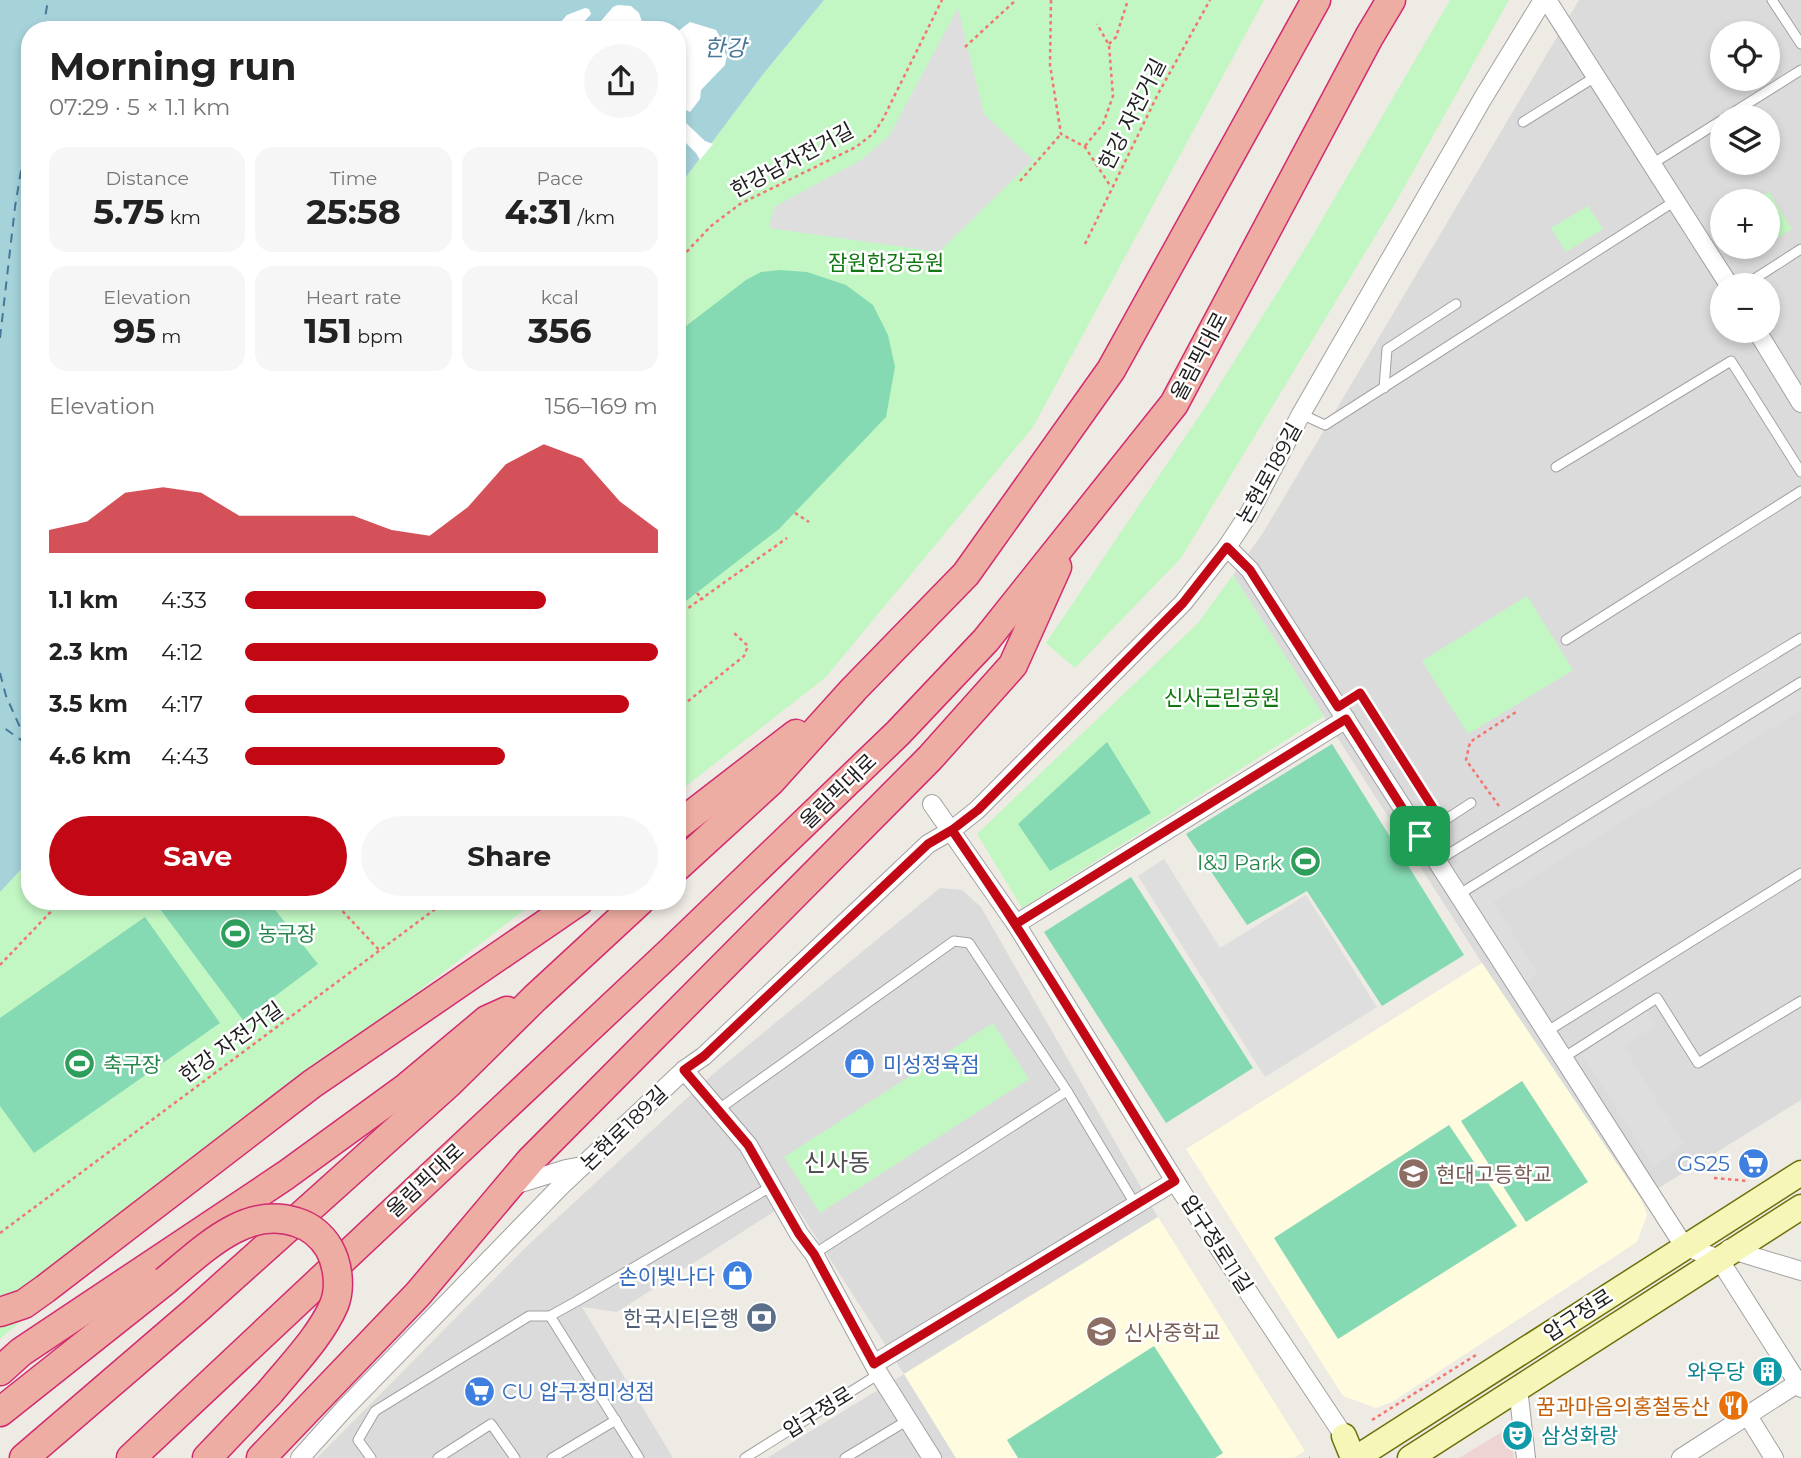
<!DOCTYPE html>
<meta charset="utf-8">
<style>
body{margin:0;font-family:Montserrat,"Noto Sans KR",sans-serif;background:#f6f6f6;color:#222;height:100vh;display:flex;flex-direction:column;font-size:26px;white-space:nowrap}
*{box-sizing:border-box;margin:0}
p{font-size:23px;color:#767676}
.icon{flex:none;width:38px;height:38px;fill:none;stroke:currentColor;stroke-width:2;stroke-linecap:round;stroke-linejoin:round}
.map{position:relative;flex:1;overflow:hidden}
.side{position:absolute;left:21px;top:21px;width:665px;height:889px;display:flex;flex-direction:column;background:#fff;border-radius:28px;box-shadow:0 4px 10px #0003}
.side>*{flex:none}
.tools{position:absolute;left:1710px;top:21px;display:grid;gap:14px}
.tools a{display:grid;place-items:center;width:70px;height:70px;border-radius:50%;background:#fff;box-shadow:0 4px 10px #0003;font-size:35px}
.pin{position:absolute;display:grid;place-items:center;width:60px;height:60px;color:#fff;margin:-30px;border-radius:14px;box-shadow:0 4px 10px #0006}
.round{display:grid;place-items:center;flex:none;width:74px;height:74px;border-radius:37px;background:#f6f6f6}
.overview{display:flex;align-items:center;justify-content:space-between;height:119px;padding:0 28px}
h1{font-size:38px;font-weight:700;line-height:52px}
.stats{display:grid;grid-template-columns:repeat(3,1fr);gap:10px;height:119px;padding:7px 28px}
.stats div{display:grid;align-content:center;border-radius:18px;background:#f6f6f6;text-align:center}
.stats b{font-size:35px;font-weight:700}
.stats small{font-size:19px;font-weight:400}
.stats p{font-size:19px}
.chart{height:196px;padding:14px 28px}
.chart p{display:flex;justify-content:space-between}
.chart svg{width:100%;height:126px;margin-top:7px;fill:#c30815;opacity:.7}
.cta{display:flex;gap:14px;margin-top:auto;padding:14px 28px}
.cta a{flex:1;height:80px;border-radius:42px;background:#c30815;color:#fff;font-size:28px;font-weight:700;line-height:80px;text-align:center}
.cta a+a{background:#f6f6f6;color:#222}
ul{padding:0 28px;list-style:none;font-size:23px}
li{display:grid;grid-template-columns:112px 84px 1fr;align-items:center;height:52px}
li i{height:18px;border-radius:9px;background:#c30815}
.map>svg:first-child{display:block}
.residential{fill:#dcdbdb;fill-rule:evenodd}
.commercial{fill:#efd4d4}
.education{fill:#fefbde}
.park{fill:#c2f7c3}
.pitch{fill:#85dab3}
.parking{fill:#dedede}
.water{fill:#a6d2da}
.pier{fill:#fff}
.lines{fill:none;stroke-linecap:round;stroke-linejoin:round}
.ferry{stroke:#48779a;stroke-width:2;stroke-dasharray:9 7;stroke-linecap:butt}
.service-casing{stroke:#a2a2a2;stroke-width:11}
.minor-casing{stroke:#a2a2a2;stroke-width:20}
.secondary-casing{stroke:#6c7009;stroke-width:27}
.trunk-casing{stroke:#d22b70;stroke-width:31}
.path{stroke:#f4746f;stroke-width:2.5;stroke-dasharray:3.5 3.5;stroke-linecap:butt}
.service{stroke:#fff;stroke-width:9}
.minor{stroke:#fff;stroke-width:18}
.secondary{stroke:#f7f6b9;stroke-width:24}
.trunk{stroke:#eeada2;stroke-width:28}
.trunk-bridge-casing{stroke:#d22b70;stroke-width:31;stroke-linecap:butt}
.trunk-bridge{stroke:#eeada2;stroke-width:28}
.route-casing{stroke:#fff;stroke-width:14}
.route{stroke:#c30815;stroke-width:9}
.labels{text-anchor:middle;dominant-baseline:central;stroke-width:5;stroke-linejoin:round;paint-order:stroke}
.street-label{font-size:21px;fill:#1e1e1e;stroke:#fff}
.park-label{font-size:21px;fill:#107711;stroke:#fff}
.leisure-label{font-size:21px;fill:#27864d;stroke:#fff;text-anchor:start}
.shop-label{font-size:21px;fill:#366cbe;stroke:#fff;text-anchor:start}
.education-label{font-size:21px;fill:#785e54;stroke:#fff;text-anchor:start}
.service-label{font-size:21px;fill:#4e5e75;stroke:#fff;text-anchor:end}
.culture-label{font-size:21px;fill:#0d838f;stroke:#fff;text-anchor:end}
.food-label{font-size:21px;fill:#c56008;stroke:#fff;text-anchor:end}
.water-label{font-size:23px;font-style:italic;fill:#48779a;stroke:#fff}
.quarter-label{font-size:24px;fill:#515151;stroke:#fff}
</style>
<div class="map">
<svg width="1801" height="1458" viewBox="0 0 1801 1458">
<rect width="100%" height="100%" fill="#eeeae4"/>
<g class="residential">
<path d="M1579 0H1801V1100L1641 1199 1482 963 1233 575 1263 533ZM1722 33H1768V79H1722ZM1722 117H1768V163H1722ZM1722 201H1768V247H1722ZM1722 285H1768V331H1722Z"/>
<path d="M940 888 962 890 981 907 1158 1217 904 1374 956 1458H767L904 1374 792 1200 617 1312 582 1307 673 1458H317L526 1247 713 1074Z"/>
</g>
<path class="commercial" d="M1510 1427 1514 1458H1459Z"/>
<g class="education">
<path d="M1482 963 1641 1199 1647 1215 1637 1242 1392 1402 1376 1408 1343 1396 1186 1149Z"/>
<path d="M1158 1217 1305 1451 1294 1458H956L904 1374Z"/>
</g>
<g class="park">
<path d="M824 0H1264L1033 427 825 678 677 793V189L764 73Z"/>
<path d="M1450 0H1509L1397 200 1181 558 1075 668 1046 643 1208 403 1309 242Z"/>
<path d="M1769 192 1792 229 1768 244V201H1754Z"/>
<path d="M1588 206 1603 229 1566 252 1551 228Z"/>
<path d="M1233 575 1324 716 1022 908 977 834 1198 623Z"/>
<path d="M1527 596 1573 670 1468 734 1422 661Z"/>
<path d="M30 860V901H536L364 1033 0 1339V892Z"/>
<path d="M993 1023 1029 1079 820 1213 784 1157Z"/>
</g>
<g class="pitch">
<path d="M779 270 807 272 846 285 873 305 888 335 895 367 886 417 779 529 677 608V333L746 280 761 272Z"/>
<path d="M1107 742 1151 813 1050 871 1018 824Z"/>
<path d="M1332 744 1464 955 1382 1006 1307 891 1247 925 1186 834Z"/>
<path d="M1131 877 1253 1068 1166 1123 1044 932Z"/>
<path d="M154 901H268L318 964 243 1020Z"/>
<path d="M145 917 220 1023 34 1153 0 1106V1018Z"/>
<path d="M1522 1081 1588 1182 1526 1222 1461 1121Z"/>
<path d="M1449 1125 1517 1226 1338 1339 1274 1238Z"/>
<path d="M1154 1346 1223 1453 1215 1458H1018L1007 1440Z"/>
</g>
<g class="parking">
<path d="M958 8 984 114 1033 160 939 252 769 228 774 207 861 160 889 136Z"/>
<path d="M1801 689V710L1493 902 1538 974 1523 983 1469 897Z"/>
<path d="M1164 859 1220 948 1306 895 1377 1007 1265 1077 1138 876Z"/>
<path d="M1647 1010 1656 1025 1623 1046 1684 1144 1653 1166 1582 1054Z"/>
</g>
<path class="water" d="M0 0H824L764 73 677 189V30H30V860L0 892Z"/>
<g class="pier">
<path d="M618 5 631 6 639 13 642 22 639 30H587L591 24 601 21 613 7Z"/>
<path d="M585 8 589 9 591 14 577 30H554L567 15Z"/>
<path d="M690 22 716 30 723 42V50L727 56 725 65 701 90 700 99 690 112 686 110V123L705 141 713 144 700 160 696 153 677 134V32Z"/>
</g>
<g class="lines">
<g class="ferry">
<path d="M43 30 48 0"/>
<path d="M0 338 15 207 30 116"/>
<path d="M0 673 6 696 28 745 0 725"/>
</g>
<defs>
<g id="service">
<path d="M1772 0 1801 44"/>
<path d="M1726 117 1801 70"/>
<path d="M1523 122 1595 77"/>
<path d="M1652 164 1722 120"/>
<path d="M1745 285 1801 249"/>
<path d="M1384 388 1387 349 1456 304"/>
<path d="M1301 414 1325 425 1675 201"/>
<path d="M1556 467 1731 361 1801 472"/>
<path d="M1566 640 1801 491"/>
<path d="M1338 707 1360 693 1442 822 1420 836"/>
<path d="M1442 822 1471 803"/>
<path d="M1437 861 1801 638"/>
<path d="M1458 895 1801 682"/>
<path d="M1546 1032 1801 873"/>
<path d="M1563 1058 1657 998 1698 1063 1801 1001"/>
<path d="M1067 1091 1135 1204"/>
<path d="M719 1109 954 941 969 943 1067 1091 814 1254"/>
<path d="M550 1316 639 1458"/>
<path d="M371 1458 358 1440 375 1411 529 1316H550L577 1301 772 1186"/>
<path d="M438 1458 491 1424 515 1458"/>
<path d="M552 1458 616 1420"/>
<path d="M745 1458 879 1374"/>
<path d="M845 1458 908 1420"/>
</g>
<g id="minor">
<path d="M1547 0 1729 285"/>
<path d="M1757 331 1801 403"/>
<path d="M1227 547 1250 570 1684 1246"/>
<path d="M932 804 1016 924 1183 1194 1344 1436"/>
<path d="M1016 924 1346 719"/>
<path d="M684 1070 748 1145 799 1234 814 1254 879 1374 932 1458"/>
<path d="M511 1186 566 1169 582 1166"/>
<path d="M1684 1246 1719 1259 1801 1388"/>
<path d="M1729 1249 1801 1271"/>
<path d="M874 1364 1175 1181"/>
<path d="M1518 1388 1526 1458"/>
<path d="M1748 1416 1774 1458"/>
<path d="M300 1458 345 1408 560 1187 684 1070 704 1056 928 844 952 830 977 810 1183 603 1227 547 1250 512 1301 414 1483 98 1543 0"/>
<path d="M1681 1458 1801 1381"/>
</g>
<g id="secondary">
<path d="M1344 1436 1353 1458"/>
<path d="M1356 1458 1801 1173"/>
<path d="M1410 1458 1801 1207"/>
</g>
<g id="trunk">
<path d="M677 826 796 734"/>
<path d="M677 867 770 782 854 689 966 574 1111 370 1316 0"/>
<path d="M0 1312 24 1304 45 1289 312 1084 579 901"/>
<path d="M0 1371 21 1352 286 1175 407 1087 487 1020 507 1011"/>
<path d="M0 1412 165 1281"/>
<path d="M24 1458 195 1311 449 1083 535 998 640 901"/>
<path d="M131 1458 669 953 898 733 986 640 1174 404 1369 37 1391 0"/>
<path d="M207 1458 270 1392"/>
<path d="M261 1458 418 1294 530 1161 930 758 1013 665 1057 567"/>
</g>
</defs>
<use href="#service" class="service-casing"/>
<use href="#minor" class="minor-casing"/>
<use href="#secondary" class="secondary-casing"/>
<use href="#trunk" class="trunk-casing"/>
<g class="path">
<path d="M1051 0 1050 65 1061 134 1085 147 1111 187"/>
<path d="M1109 44 1116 37 1128 0"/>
<path d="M965 47 1016 0"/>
<path d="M1085 146 1103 124 1113 96 1109 45 1097 24"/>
<path d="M1020 181 1061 134"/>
<path d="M1085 244 1158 94 1210 0"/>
<path d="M677 262 711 226 740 204 856 147 874 133 883 119 942 0"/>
<path d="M795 513 809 522"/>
<path d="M697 593 703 600"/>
<path d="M677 616 787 538"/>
<path d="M677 710 744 656 748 646 734 633"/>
<path d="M1499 806 1466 760 1470 742 1516 712"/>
<path d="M333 901 381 952"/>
<path d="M0 965 61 901"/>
<path d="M1714 1178 1749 1181"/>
<path d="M0 1233 446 901"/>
<path d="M1372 1420 1476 1355"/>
<path d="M1309 1458H1310"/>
</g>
<use href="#service" class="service"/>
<use href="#minor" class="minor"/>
<use href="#secondary" class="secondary"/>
<use href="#trunk" class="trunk"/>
<defs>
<path id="trunk-bridge" d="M165 1281C201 1252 245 1205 296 1222 309 1226 321 1235 329 1248 338 1264 341 1288 334 1305 320 1337 292 1365 270 1392"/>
</defs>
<use href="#trunk-bridge" class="trunk-bridge-casing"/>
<use href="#trunk-bridge" class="trunk-bridge"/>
</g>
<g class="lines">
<defs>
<path id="route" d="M1420 836 1346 719 1016 924 952 830 928 844 704 1056 684 1070 748 1145 799 1234 814 1254 874 1364 1175 1181C1102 1063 1031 944 952 830L978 810 1183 603 1227 547 1250 570 1338 707 1360 693 1442 822 1420 836"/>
</defs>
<use href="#route" class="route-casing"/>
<use href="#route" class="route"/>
</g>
<defs>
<symbol id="stadium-disc" viewBox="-11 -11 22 22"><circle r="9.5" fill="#2e9e5b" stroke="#fff"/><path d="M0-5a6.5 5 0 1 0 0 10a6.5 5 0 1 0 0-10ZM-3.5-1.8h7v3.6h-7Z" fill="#fff"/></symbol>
<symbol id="shop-disc" viewBox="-11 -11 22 22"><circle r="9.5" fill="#3f7fe0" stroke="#fff"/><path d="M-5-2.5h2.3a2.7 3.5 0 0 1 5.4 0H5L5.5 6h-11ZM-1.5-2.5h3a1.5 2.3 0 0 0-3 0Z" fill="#fff"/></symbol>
<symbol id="supermarket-disc" viewBox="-11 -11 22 22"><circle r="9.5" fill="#3f7fe0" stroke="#fff"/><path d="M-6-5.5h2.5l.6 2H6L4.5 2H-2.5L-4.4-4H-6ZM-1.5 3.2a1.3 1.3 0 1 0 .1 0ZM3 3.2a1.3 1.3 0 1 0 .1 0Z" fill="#fff"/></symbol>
<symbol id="school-disc" viewBox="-11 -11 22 22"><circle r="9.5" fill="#8d6e63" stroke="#fff"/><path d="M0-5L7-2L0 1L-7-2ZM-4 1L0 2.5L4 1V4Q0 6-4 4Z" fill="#fff"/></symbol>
<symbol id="bank-disc" viewBox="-11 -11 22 22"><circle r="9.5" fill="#5c6f8a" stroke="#fff"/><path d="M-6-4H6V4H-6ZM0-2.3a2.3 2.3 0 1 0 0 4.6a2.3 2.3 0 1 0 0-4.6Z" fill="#fff"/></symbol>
<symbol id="building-disc" viewBox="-11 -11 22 22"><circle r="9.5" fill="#0f9aa8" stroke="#fff"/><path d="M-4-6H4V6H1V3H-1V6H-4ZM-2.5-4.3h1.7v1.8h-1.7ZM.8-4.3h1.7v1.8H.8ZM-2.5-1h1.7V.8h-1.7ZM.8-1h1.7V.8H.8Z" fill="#fff"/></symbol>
<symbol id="restaurant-disc" viewBox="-11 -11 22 22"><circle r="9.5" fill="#e8710a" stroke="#fff"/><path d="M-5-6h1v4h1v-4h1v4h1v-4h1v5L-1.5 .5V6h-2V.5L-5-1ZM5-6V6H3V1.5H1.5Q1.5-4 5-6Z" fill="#fff"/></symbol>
<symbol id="theatre-disc" viewBox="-11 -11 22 22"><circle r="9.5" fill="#0f9aa8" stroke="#fff"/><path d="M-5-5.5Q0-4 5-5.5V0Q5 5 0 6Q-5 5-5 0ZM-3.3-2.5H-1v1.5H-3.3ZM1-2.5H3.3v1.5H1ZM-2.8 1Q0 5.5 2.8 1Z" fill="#fff"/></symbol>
</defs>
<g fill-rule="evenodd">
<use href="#stadium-disc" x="1288" y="844" width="35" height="35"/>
<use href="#stadium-disc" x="218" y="916" width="35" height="35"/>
<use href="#stadium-disc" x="62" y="1046" width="35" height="35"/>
<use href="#shop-disc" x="842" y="1046" width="35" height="35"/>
<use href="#supermarket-disc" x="1736" y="1146" width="35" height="35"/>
<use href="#school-disc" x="1396" y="1156" width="35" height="35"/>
<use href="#shop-disc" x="720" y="1258" width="35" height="35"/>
<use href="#bank-disc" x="744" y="1300" width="35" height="35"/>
<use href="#school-disc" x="1084" y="1314" width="35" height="35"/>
<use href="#building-disc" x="1750" y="1354" width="35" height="35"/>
<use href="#supermarket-disc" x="462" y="1374" width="35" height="35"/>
<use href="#restaurant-disc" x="1716" y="1388" width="35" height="35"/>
<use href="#theatre-disc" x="1500" y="1418" width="35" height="35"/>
</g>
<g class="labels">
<g class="street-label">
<text transform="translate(1132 114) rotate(-63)">한강 자전거길</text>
<text transform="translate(792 160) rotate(-28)">한강남자전거길</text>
<text transform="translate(1199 356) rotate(-62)">올림픽대로</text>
<text transform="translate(1269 473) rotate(-61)">논현로189길</text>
<text transform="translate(838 791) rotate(-44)">올림픽대로</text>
<text transform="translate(231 1042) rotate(-36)">한강 자전거길</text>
<text transform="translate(624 1128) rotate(-44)">논현로189길</text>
<text transform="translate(425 1180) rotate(-43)">올림픽대로</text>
<text transform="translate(1217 1244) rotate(57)">압구정로11길</text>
<text transform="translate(1578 1315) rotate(-33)">압구정로</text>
<text transform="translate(818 1412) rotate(-32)">압구정로</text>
</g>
<g class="park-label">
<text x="886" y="262">잠원한강공원</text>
<text x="1222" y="697">신사근린공원</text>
</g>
<g class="leisure-label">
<text x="1282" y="862" text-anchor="end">I&amp;J Park</text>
<text x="258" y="933">농구장</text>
<text x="103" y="1064">축구장</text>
</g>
<g class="shop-label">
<text x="883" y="1064">미성정육점</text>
<text x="1730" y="1163" text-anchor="end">GS25</text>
<text x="715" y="1276" text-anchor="end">손이빛나다</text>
<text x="502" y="1391">CU 압구정미성점</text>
</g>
<g class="education-label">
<text x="1436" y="1174">현대고등학교</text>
<text x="1124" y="1332">신사중학교</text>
</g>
<g class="service-label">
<text x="739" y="1318">한국시티은행</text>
</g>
<g class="culture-label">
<text x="1745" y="1371">와우당</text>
<text x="1541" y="1435" text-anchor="start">삼성화랑</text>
</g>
<g class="food-label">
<text x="1710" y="1406">꿈과마음의홍철동산</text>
</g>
<g class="water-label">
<text x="725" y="48">한강</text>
</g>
<g class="quarter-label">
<text x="837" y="1162">신사동</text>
</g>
</g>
</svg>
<div class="tools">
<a><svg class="icon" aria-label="locate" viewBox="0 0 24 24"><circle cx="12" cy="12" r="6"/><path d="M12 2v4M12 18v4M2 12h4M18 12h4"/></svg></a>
<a><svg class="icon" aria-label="layers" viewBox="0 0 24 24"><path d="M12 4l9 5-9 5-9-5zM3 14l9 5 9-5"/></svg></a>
<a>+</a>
<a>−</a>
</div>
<div class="pin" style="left:1420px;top:836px;background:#1e9e55"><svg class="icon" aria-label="arrive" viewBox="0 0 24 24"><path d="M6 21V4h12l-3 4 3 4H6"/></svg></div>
<section class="side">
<div class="overview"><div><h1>Morning run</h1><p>07:29 · 5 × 1.1 km</p></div><a class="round"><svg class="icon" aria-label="share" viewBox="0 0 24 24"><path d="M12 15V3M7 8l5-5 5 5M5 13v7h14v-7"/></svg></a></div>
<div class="stats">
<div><p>Distance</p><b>5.75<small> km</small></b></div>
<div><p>Time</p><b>25:58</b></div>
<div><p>Pace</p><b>4:31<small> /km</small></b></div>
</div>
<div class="stats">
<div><p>Elevation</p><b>95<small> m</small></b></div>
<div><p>Heart rate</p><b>151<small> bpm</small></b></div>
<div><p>kcal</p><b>356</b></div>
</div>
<div class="chart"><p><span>Elevation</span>156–169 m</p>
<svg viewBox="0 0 160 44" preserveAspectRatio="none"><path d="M0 44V36L10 33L20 23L30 21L40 23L50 31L60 31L70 31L80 31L90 36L100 38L110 28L120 13L130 6L140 11L150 26L160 36V44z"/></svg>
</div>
<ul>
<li><b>1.1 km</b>4:33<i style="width:73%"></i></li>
<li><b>2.3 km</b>4:12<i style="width:100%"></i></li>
<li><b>3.5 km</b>4:17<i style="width:93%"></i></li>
<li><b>4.6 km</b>4:43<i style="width:63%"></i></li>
</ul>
<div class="cta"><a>Save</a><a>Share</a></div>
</section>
</div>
